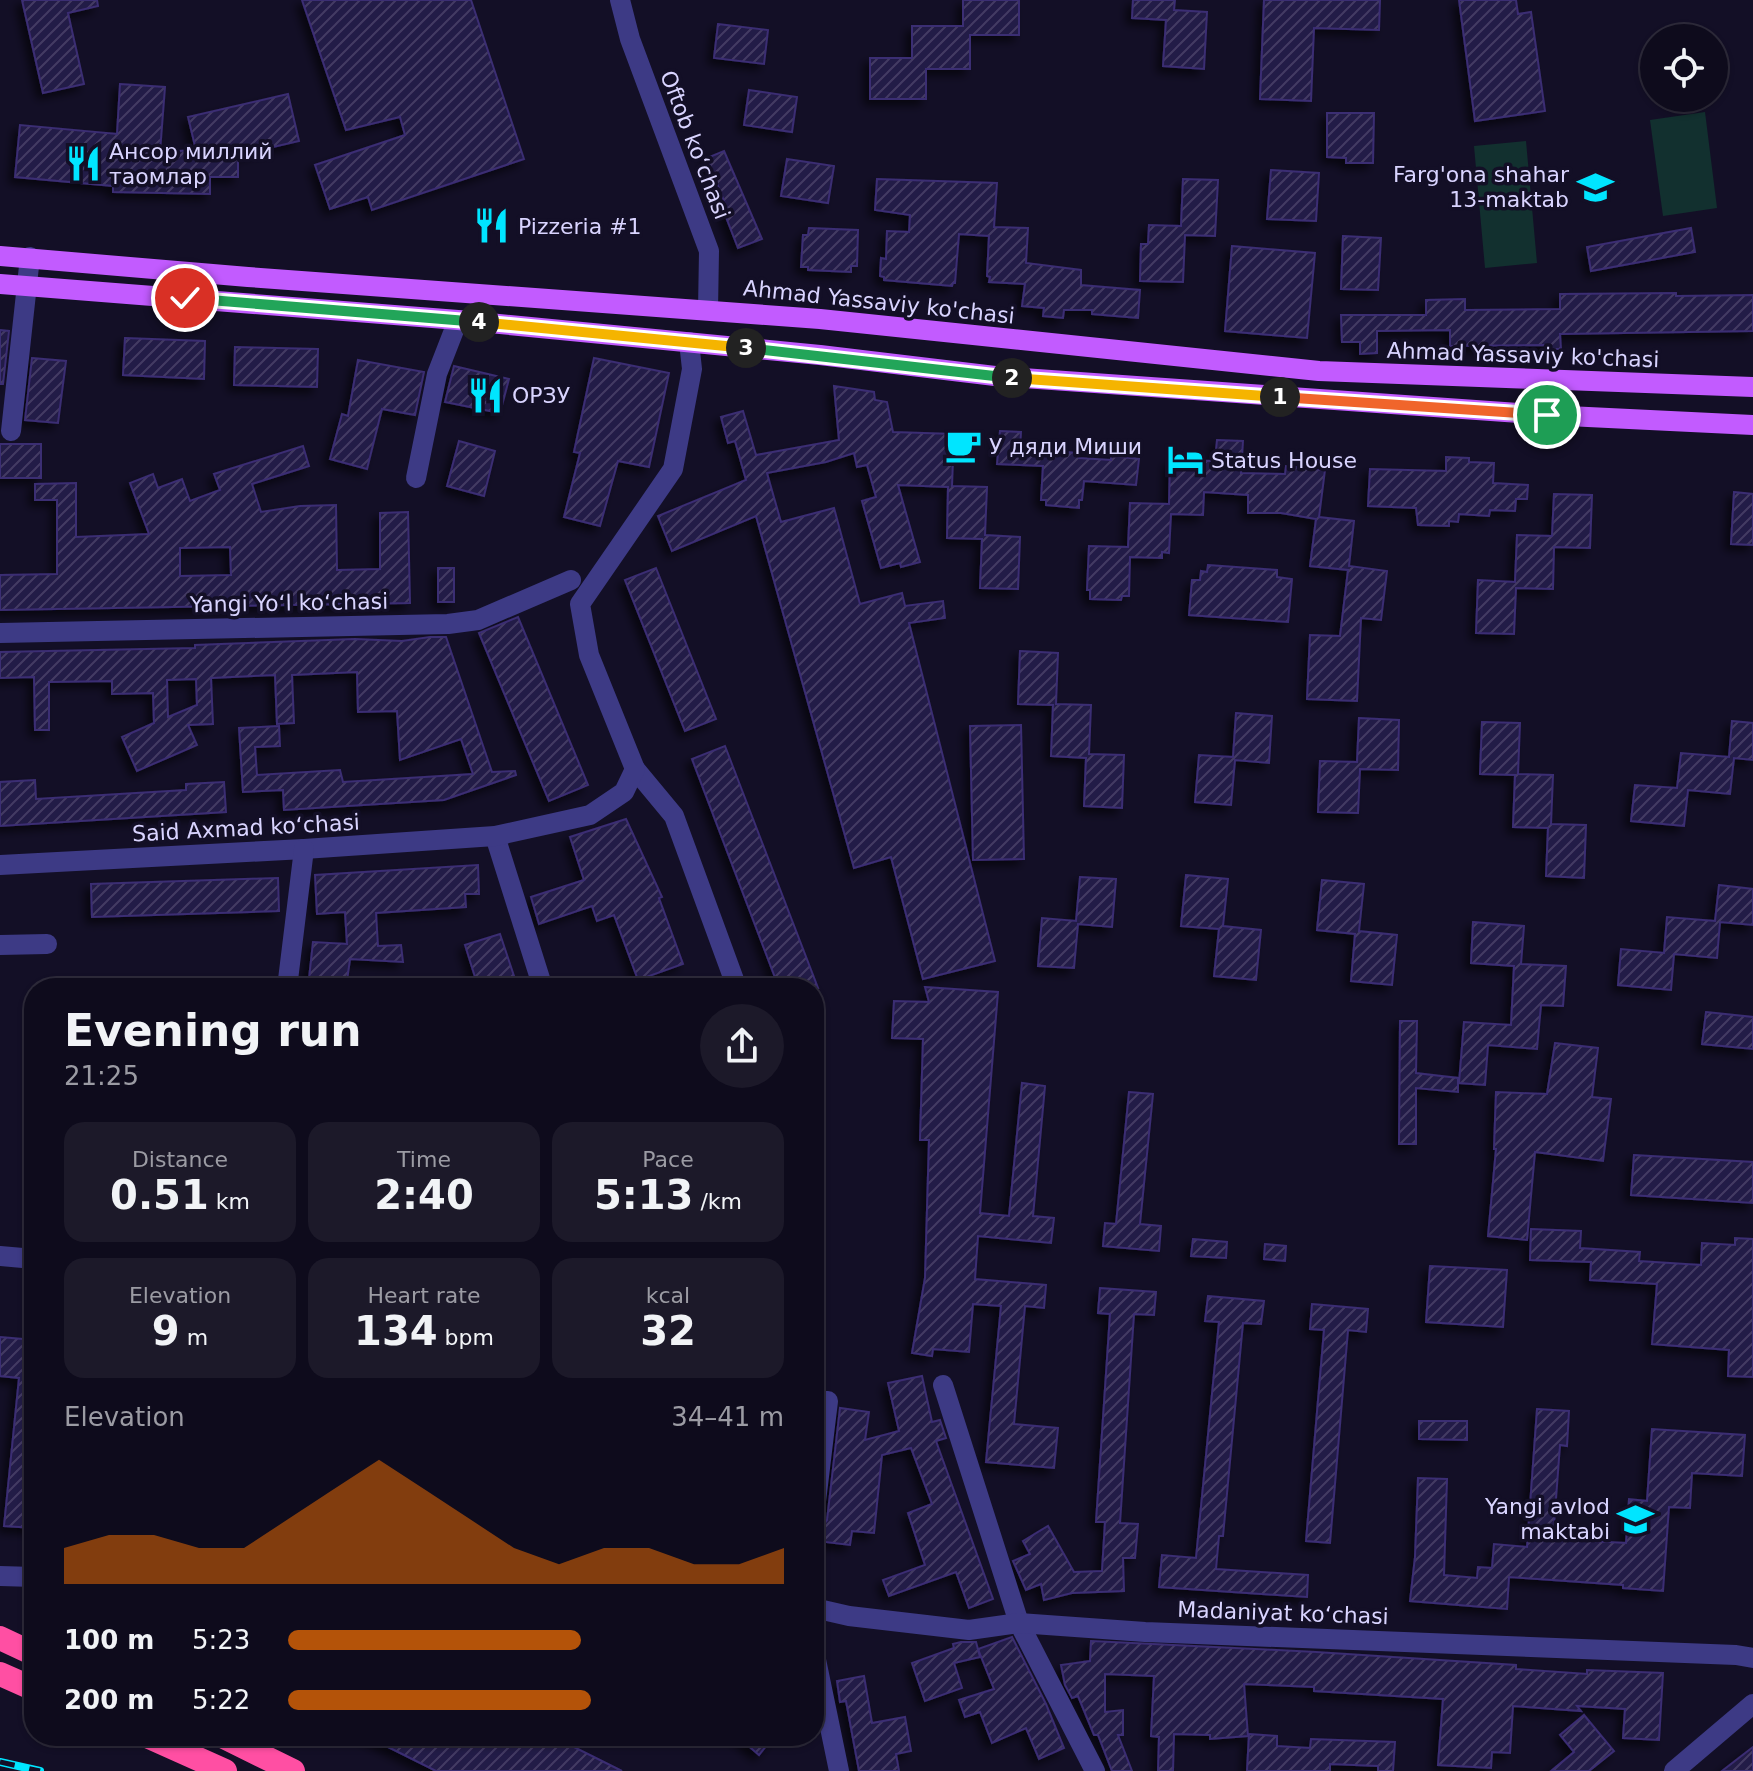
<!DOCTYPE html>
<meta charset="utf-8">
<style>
body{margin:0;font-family:"DejaVu Sans",sans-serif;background:#1c1929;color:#f1f3f6;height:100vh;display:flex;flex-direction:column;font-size:30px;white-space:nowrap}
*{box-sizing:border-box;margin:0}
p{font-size:26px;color:#9b9ba3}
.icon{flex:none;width:44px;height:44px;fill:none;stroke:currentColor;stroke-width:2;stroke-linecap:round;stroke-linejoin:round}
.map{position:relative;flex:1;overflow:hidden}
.details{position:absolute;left:24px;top:978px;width:800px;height:768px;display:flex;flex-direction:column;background:#0e0b1c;border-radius:32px;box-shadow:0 2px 6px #0004,0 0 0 2px #2e2b3b}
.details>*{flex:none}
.tools{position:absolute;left:1640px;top:24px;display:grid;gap:16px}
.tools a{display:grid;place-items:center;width:88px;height:88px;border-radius:50%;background:#0e0b1c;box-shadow:0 2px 6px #0004,0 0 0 2px #2e2b3b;font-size:40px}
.pin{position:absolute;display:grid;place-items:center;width:68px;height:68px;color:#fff;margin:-34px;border:4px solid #fff;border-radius:50%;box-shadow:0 2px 8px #0007}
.km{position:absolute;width:40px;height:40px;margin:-20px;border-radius:50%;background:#222;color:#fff;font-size:22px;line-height:40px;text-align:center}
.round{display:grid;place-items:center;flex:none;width:84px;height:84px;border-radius:42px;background:#1c1929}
.overview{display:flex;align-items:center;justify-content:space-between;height:136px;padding:0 40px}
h1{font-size:44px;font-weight:700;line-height:60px}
.metrics{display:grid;grid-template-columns:repeat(3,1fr);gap:12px;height:136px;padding:8px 40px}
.metrics div{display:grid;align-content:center;border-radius:20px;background:#1c1929;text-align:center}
.metrics b{font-size:40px;font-weight:700}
.metrics small{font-size:22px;font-weight:400}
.metrics p{font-size:22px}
.chart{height:224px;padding:16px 40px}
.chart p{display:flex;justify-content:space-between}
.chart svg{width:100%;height:144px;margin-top:8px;fill:#b45309;opacity:.7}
ul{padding:0 40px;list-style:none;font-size:26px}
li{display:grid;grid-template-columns:128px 96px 1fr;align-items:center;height:60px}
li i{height:20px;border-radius:10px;background:#b45309}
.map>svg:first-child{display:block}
.green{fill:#12302f}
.building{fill:url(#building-hatch);stroke:#3b2d73;stroke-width:2;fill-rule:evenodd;filter:url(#shadow)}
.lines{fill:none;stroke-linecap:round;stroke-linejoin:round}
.minor{stroke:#3d3a85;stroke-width:20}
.major{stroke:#c25bff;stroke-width:20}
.highway{stroke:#ff4fa3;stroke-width:24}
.rail-casing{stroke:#00e5ff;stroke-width:8}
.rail{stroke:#130f26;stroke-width:5;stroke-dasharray:15;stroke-linecap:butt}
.split-1-casing{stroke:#fff;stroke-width:16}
.split-2-casing{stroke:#fff;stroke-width:16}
.split-3-casing{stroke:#fff;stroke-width:16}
.split-4-casing{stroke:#fff;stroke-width:16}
.split-5-casing{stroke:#fff;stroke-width:16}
.split-1{stroke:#f0652b;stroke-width:10}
.split-2{stroke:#f5b400;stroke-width:10}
.split-3{stroke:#22a559;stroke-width:10}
.split-4{stroke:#f5b400;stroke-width:10}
.split-5{stroke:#22a559;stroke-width:10}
.labels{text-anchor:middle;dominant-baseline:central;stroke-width:7;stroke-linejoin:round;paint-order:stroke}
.street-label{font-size:22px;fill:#d9d4ff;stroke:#130f26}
.poi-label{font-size:22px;fill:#d9d4ff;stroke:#130f26;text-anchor:start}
</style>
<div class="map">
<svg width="1753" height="1771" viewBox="0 0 1753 1771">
<defs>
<pattern id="building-hatch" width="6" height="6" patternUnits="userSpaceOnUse" patternTransform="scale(2)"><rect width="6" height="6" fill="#241b47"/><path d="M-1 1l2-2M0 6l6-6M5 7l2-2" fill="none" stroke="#433b63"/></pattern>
<filter id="shadow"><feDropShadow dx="-5.5" dy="5.5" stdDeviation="4" flood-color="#0009"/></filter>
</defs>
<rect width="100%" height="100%" fill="#130f26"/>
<g class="green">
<path d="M1705 112 1717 208 1663 216 1650 120Z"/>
<path d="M1526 141 1537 263 1485 268 1474 146Z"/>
</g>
<g class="building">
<path d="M22 0H97L98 6 68 13 84 84 43 93Z"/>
<path d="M302 0H471L524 159 372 210 368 197 330 209 315 165 405 135 400 117 346 130Z"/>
<path d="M963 0H1019V35H970V69H926V99H870V58H912V26H963Z"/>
<path d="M1133 0H1175L1174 10 1207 12 1204 69 1163 66 1166 20 1132 18Z"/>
<path d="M1264 0H1380L1379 30 1314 28 1311 101 1260 99Z"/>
<path d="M1459 0H1516L1518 14 1531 12 1545 111 1475 121Z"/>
<path d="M718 24 768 30 764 64 714 58Z"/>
<path d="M120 84 165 87 160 152 196 150 188 117 288 94 299 141 238 155V177H210V194L113 192V186L15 177 20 125 117 134Z"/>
<path d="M749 90 797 97 792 132 744 125Z"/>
<path d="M1327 113H1374L1373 163H1346V158L1327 157Z"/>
<path d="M724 151 762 239 738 248 724 212 728 211 707 158Z"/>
<path d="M787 159 834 166 828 203 781 196Z"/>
<path d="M1271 170 1319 173 1316 221 1267 219Z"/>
<path d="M877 179 997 183 994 227 1028 228 1026 263 1081 270V285L1140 290 1138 318 1092 314V310H1064L1063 318 1043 316 1044 308 1022 306 1025 284 989 282 990 277 987 276 989 236 959 234 955 283H953L952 286 884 280V277L880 276 881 258 886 259 887 231 909 232 910 215 875 210Z"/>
<path d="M1183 179 1218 180 1215 236 1185 235 1183 282 1140 281 1141 244H1148L1149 225 1181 226Z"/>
<path d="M809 228 858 230 857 266H851V272L808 270V267H801L803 235H808Z"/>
<path d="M1691 228 1695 252 1591 271 1587 247Z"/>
<path d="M1343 236 1381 238 1378 290 1341 289Z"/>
<path d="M1232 246 1315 253 1307 338 1225 331Z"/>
<path d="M1676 293V296L1753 295V331L1560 334 1561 349H1546V345L1450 346V330L1377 331V353L1360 354V342H1342L1341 315H1426V300L1465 299V310L1560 309V294Z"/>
<path d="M0 330 9 331 3 384H0Z"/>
<path d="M125 338 205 341 204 379 123 375Z"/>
<path d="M235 347 318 349 317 387 234 385Z"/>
<path d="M32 358 66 361 58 423 25 420Z"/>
<path d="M594 358 669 373 649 467 618 461 600 526 564 517 580 453 574 452Z"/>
<path d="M358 360 424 372 415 415 382 409 367 469 330 459 342 414 348 416Z"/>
<path d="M454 366 509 379 500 413 445 402Z"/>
<path d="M834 386 874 392 875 400 887 402 893 432 954 434 952 486 987 487 985 535 1020 537 1018 589 980 588 982 539 947 538 948 487 898 485 920 562 901 567 900 563 881 568 862 501 876 497 867 465 857 467 854 453 826 462 767 473 781 522 834 508 860 604 902 593 905 606 943 601 945 618 909 623 995 961 923 979 891 857 854 868 756 516 672 551 658 516 746 480 735 441 728 443 721 417 743 411 756 455 839 440Z"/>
<path d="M1000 431 1021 432 1020 449 1079 453V458L1111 460V456L1139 459 1136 485 1084 481 1082 500H1079V508L1046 505V500H1041L1043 466 997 464Z"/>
<path d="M1217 440 1243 441 1241 473 1285 474 1286 466 1325 470 1319 517 1354 521 1349 566 1387 571 1381 620 1361 618 1357 701 1307 699 1310 635 1340 636 1348 570 1310 566 1316 519 1281 513H1248V495L1204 492 1203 515 1171 514 1169 553 1162 552V558L1130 557 1129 596H1122L1121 600 1090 599V590H1087L1089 546 1128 547 1130 503 1169 504 1170 460 1215 461Z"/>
<path d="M459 441 495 451 484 496 447 486Z"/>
<rect x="0" y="444" width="41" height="34"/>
<path d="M303 446 309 466 252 484 261 512 300 506 336 505 337 570 380 569V513L408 512 410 603 0 610V575L57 574V500H35V484L76 483V537L149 534 130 483 153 474 158 488 182 479 190 501 220 490 214 474ZM230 547 231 575 180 576V548Z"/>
<path d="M1446 457 1469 458V462L1494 463 1493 483 1528 485 1527 499H1516L1515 511 1490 510 1489 516 1459 514 1458 522 1449 521V526L1418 525 1416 508 1368 506 1370 469 1446 471Z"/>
<path d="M1734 492 1753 494V545L1731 544Z"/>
<path d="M1554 494 1592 495 1590 548 1554 547 1553 589 1516 588 1514 634 1476 633 1478 580 1515 582 1517 535 1552 536Z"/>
<path d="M1208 565 1277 570V577L1292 579 1288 622 1189 615 1192 580H1200L1201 571 1207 572Z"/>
<rect x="438" y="568" width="16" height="34"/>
<path d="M656 568 716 719 685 731 625 580Z"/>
<path d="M518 617 588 785 549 801 479 633Z"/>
<path d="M430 637H446L492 772 515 771 516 775 444 800 284 810 283 790 243 792 239 728 279 726 280 746 255 747 257 775 340 770 343 782 473 774 461 739 400 760 397 711 358 712 357 672 292 675 294 723 277 724 275 675 211 678 213 724 188 725 197 745 137 771 122 737 154 723 153 693 112 694V681L49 682V730H35L34 677 0 678V652L195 648V645L355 639 402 641ZM196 679 197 705 168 717 167 680Z"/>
<path d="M1020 651 1058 653 1056 704 1091 705 1089 754 1124 755 1122 808 1084 806 1086 758 1051 756 1053 705 1018 704Z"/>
<path d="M1236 713 1272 716 1269 763 1235 760 1231 805 1195 802 1199 755 1233 757Z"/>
<path d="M1359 718 1399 720 1398 770 1360 769 1358 813 1318 812 1320 761 1357 762Z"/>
<path d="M1732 721 1753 723V760L1734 758 1730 794 1688 790 1684 826 1631 821 1635 785 1677 788 1681 753 1729 757Z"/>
<path d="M1482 722 1520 723 1518 774 1553 775 1551 824 1586 825 1584 878 1546 876 1548 828 1513 827 1515 775 1480 774Z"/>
<path d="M1021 725 1024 859 973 860 970 726Z"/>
<path d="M725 746 818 988H779L692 759Z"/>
<path d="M35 780 36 799 186 790V784L224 782 226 812 0 826V782Z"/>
<path d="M626 819 662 897 659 898 683 964 638 980 614 915 597 921 592 906 539 924 531 897 584 880 570 837Z"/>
<path d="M478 865 479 894H465L466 907 376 913 378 946 401 945 403 962 350 959 346 988H308L313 942 347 944 345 912 317 914 315 875Z"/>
<path d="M1186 875 1228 879 1223 926 1261 930 1256 980 1214 976 1219 929 1181 926Z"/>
<path d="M1080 877 1116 879 1112 927 1078 924 1074 968 1038 966 1042 918 1076 921Z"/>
<path d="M278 878 279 911 92 917 91 884Z"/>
<path d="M1322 880 1364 884 1359 931 1397 935 1392 985 1351 981 1355 934 1317 930Z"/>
<path d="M1719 885 1753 889V925L1720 922 1717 958 1674 954 1671 990 1618 985 1621 949 1664 953 1667 917 1715 921Z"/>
<path d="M1473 922 1524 926 1521 964 1566 966 1563 1006 1541 1005 1537 1049 1488 1045 1485 1085 1459 1083 1464 1022 1511 1025 1514 966 1471 963Z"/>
<path d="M500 934 518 988H451L450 985 475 977 465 945Z"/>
<path d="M925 987 998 992 980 1213 1009 1216 1022 1083 1045 1086 1033 1216 1054 1218 1051 1243 978 1236 975 1279 1046 1285 1044 1308 1025 1306 1014 1424 1058 1428 1054 1468 986 1462 1001 1306 973 1304 969 1352 933 1349 932 1356 912 1353 925 1278 929 1140H920L923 1039 892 1038 894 1001 929 1002Z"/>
<path d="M1706 1012 1753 1017V1049L1702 1044Z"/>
<path d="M1400 1021H1417L1416 1073 1458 1078V1092L1416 1088V1144H1399Z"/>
<path d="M1555 1043 1598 1048 1592 1097 1611 1099 1603 1161 1535 1152 1527 1240 1488 1236 1496 1149H1494L1496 1092 1547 1094Z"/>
<path d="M1129 1092 1153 1094 1140 1224 1161 1226 1159 1251 1103 1246 1105 1223 1116 1224Z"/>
<path d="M1634 1155 1753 1162V1203L1631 1195Z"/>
<path d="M1531 1229 1581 1231 1580 1248 1640 1252 1639 1261 1701 1265 1702 1243 1735 1245V1238L1753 1239V1377L1728 1376 1729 1350 1652 1344 1657 1284 1590 1280 1591 1262 1530 1260Z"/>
<path d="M1193 1239 1227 1242 1226 1258 1191 1256Z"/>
<path d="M1265 1244 1286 1246 1285 1261 1264 1259Z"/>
<path d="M1430 1266 1507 1270 1503 1327 1426 1322Z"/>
<path d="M1100 1288 1156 1292 1154 1315 1134 1314 1120 1523 1138 1524 1135 1558H1123L1124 1591 1072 1593 1044 1600 1041 1584 1026 1590 1013 1561 1030 1554 1023 1541 1048 1526 1074 1572 1102 1571 1105 1522H1096L1110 1314 1098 1313Z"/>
<path d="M1208 1296 1264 1301 1261 1324 1243 1323 1223 1536H1219L1216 1569 1308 1575 1307 1597 1159 1587 1162 1555 1196 1558 1219 1322 1205 1321Z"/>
<path d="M1312 1304 1368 1309 1366 1332 1348 1330 1330 1543 1306 1541 1324 1330 1310 1329Z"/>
<path d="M0 1337 34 1340V1528L4 1526 19 1378 0 1376Z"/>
<path d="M922 1376 932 1422 940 1420 946 1438 936 1441 993 1599 969 1608 956 1572 889 1596 883 1580 925 1565 908 1513 932 1504 911 1448 882 1455 874 1533 852 1531 850 1545 817 1541 819 1530 827 1520 840 1408 869 1412 865 1440 899 1431 888 1383Z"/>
<path d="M1537 1409 1569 1411 1567 1446 1560 1445 1553 1539 1626 1543 1629 1499 1647 1501 1652 1429 1745 1435 1742 1476 1692 1473 1690 1508 1669 1507 1663 1591 1623 1588V1585L1509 1577 1507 1609 1410 1601 1415 1557 1418 1478 1447 1479 1444 1575 1477 1578 1478 1567 1492 1568 1494 1544 1527 1547Z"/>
<path d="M1419 1421H1467V1440L1419 1439Z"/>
<path d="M1012 1637 1046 1704 1064 1748 1039 1759 1026 1728 992 1743 980 1712 965 1717 959 1700 994 1689 978 1649Z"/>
<path d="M1091 1641 1316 1652 1516 1665V1669L1587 1674V1670L1663 1673 1659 1740 1623 1738 1625 1709 1577 1706 1581 1711 1513 1706 1510 1753 1492 1752 1491 1768 1438 1765 1443 1699 1314 1691V1687L1244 1684 1248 1736 1210 1739V1735L1174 1734 1173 1771H1158L1159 1737 1151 1736 1154 1676 1105 1674V1712L1123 1710V1735H1118L1132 1771H1112L1098 1735H1094L1078 1696 1072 1698 1065 1685 1061 1665 1090 1661Z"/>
<path d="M961 1642H976L980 1657 954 1663 962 1688 925 1701 912 1663 954 1648 953 1644Z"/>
<path d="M864 1676 872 1723 905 1717 911 1751 896 1754 899 1771H859L846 1701 840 1702 837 1681Z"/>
<path d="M1584 1715 1614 1751 1589 1771H1551L1574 1752 1560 1735Z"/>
<path d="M1249 1734 1277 1736V1746L1310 1748 1311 1739 1395 1742 1393 1771H1378V1766L1330 1764V1771H1247Z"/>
<path d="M366 1736H552L622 1771H436Z"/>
<path d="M737 1736H774L759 1755Z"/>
<path d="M1753 1747V1771H1722Z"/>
</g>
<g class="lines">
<g class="minor">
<path d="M620 0 630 39 709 251 708 310"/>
<path d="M11 431 30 257"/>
<path d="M416 478 437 374 458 320"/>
<path d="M0 633 448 624 478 620 571 580"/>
<path d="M635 769 674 816 737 988"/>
<path d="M495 836 543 988"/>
<path d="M0 865 304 849 495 836 590 815 624 792 635 769 589 655 580 604 673 469 692 369 689 342"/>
<path d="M0 945 47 944"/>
<path d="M287 988 304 849"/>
<path d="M0 1256 34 1259"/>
<path d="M943 1385 1019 1623 1095 1771"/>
<path d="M814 1401H828L814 1518"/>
<path d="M0 1576 34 1577"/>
<path d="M814 1608 849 1616 969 1630 1019 1623 1145 1632 1736 1655 1753 1658"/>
<path d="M814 1650 839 1771"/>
<path d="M1674 1771 1753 1704"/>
</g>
<g class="major">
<path d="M0 256 248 277 820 319 1319 371 1753 387"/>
<path d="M0 284 458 320 820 355 995 376 1547 415 1753 425"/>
</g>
<g class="highway">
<path d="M0 1638 34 1654"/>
<path d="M0 1674 34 1689"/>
<path d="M147 1736 225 1771"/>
<path d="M222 1736 293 1771"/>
</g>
<defs>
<path id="rail" d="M0 1762 40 1771"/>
</defs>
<use href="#rail" class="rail-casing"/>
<use href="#rail" class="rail"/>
</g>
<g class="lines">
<defs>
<path id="split-1" d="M1280 397 1547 415"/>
<path id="split-2" d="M1012 378 1280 397"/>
<path id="split-3" d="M746 348 1012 378"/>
<path id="split-4" d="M479 322 746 348"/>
<path id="split-5" d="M185 298 479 322"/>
</defs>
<use href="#split-1" class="split-1-casing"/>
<use href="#split-2" class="split-2-casing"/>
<use href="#split-3" class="split-3-casing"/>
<use href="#split-4" class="split-4-casing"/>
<use href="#split-5" class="split-5-casing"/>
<use href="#split-1" class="split-1"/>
<use href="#split-2" class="split-2"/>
<use href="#split-3" class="split-3"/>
<use href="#split-4" class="split-4"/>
<use href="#split-5" class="split-5"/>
</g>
<defs>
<symbol id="restaurant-bare" viewBox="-9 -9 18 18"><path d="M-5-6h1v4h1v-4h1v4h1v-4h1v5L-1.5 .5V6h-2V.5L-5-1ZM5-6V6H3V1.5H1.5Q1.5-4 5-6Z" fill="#00e5ff" stroke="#130f26" stroke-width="2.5" paint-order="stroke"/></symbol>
<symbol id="school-bare" viewBox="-9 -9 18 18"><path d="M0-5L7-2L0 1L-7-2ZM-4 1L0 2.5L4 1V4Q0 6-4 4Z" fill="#00e5ff" stroke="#130f26" stroke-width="2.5" paint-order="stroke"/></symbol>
<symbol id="cafe-bare" viewBox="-9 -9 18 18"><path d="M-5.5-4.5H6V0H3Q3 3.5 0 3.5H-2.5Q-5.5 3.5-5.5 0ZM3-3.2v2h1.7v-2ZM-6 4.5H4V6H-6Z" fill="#00e5ff" stroke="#130f26" stroke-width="2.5" paint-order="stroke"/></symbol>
<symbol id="hotel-bare" viewBox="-9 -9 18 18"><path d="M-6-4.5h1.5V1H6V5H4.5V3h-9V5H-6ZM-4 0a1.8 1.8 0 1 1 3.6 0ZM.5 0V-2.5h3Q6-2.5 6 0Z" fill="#00e5ff" stroke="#130f26" stroke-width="2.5" paint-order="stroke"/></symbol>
</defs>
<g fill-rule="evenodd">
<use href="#restaurant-bare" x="58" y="138" width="51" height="51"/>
<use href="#school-bare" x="1570" y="162" width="51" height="51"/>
<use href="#restaurant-bare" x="466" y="200" width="51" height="51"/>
<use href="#restaurant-bare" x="460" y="370" width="51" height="51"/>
<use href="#cafe-bare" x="938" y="420" width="51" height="51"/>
<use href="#hotel-bare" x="1160" y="434" width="51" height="51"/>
<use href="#school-bare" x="1610" y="1494" width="51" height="51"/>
</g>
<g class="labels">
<g class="street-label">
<text transform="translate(695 145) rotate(69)">Oftob koʻchasi</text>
<text transform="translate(879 302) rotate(6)">Ahmad Yassaviy ko'chasi</text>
<text transform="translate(1523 355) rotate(2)">Ahmad Yassaviy ko'chasi</text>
<text transform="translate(289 603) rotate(-1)">Yangi Yoʻl koʻchasi</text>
<text transform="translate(246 828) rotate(-3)">Said Axmad koʻchasi</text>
<text transform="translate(1283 1613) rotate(2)">Madaniyat koʻchasi</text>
</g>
<g class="poi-label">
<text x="109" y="151">Ансор миллий<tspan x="109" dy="25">таомлар</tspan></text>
<text x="1569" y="174" text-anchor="end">Farg'ona shahar<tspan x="1569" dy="25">13-maktab</tspan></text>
<text x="518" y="226">Pizzeria #1</text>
<text x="512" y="395">ОРЗУ</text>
<text x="989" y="446">У дяди Миши</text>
<text x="1211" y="460">Status House</text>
<text x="1610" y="1506" text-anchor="end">Yangi avlod<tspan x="1610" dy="25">maktabi</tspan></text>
</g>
</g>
</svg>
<div class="tools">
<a><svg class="icon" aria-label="locate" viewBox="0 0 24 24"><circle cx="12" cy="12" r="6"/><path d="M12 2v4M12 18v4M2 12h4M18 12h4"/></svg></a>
</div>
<div class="pin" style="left:1547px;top:415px;background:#1e9e55"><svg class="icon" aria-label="arrive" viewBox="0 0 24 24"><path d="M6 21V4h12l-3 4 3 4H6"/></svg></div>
<div class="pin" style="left:185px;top:298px;background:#d93025"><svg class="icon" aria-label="check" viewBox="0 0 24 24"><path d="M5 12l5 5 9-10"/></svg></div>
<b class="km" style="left:1280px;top:397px">1</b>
<b class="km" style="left:1012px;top:378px">2</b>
<b class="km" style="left:746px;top:348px">3</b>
<b class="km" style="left:479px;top:322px">4</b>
<section class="details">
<div class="overview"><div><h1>Evening run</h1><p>21:25</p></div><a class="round"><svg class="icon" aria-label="share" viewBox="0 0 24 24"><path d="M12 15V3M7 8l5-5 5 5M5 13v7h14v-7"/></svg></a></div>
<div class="metrics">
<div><p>Distance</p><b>0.51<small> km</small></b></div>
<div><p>Time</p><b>2:40</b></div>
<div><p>Pace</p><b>5:13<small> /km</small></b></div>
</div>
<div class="metrics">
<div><p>Elevation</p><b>9<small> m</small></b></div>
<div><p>Heart rate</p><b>134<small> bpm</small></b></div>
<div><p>kcal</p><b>32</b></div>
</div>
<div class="chart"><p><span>Elevation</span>34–41 m</p>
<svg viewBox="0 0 160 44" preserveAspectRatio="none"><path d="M0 44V33L10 29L20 29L30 33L40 33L50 24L60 15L70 6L80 15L90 24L100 33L110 38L120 33L130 33L140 38L150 38L160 33V44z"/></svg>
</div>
<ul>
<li><b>100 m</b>5:23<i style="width:59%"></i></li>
<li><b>200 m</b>5:22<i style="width:61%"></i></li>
</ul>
</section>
</div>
